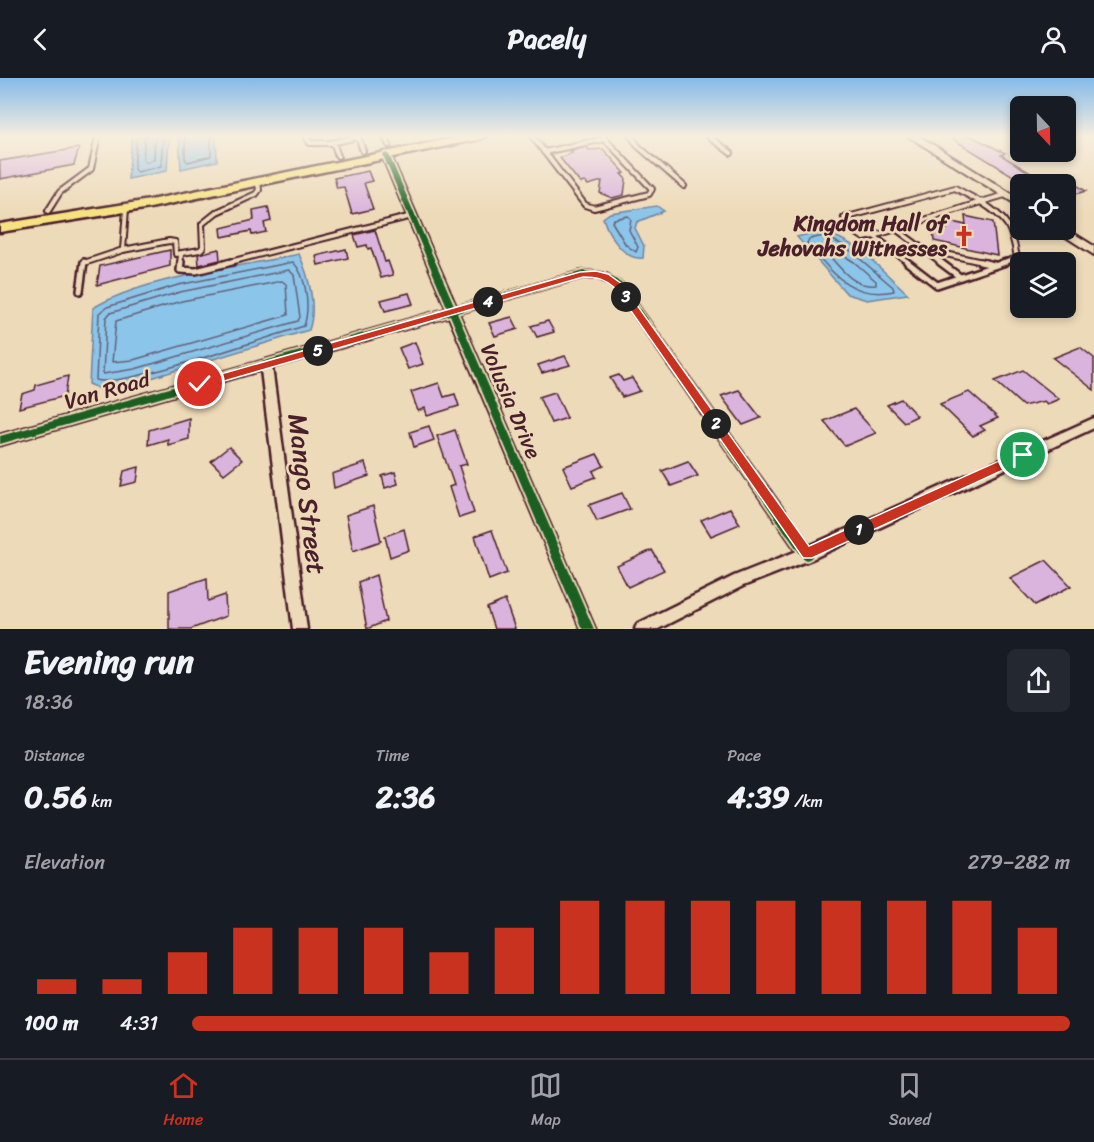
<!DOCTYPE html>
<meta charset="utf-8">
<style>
body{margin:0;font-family:Sriracha,sans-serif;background:#242831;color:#f1f3f6;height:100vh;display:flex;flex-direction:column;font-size:22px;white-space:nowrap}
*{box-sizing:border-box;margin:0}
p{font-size:20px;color:#9ea1a6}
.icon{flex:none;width:33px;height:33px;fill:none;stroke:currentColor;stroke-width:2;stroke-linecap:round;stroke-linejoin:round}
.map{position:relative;height:551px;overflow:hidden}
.drawer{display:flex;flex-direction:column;background:#171b24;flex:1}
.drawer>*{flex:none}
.needle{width:39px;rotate:158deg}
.tools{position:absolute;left:1010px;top:18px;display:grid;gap:12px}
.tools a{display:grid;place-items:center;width:66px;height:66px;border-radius:9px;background:#171b24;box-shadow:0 3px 9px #0003;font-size:30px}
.pin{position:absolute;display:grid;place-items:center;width:51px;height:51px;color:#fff;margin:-26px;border:3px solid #fff;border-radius:50%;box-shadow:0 2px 6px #0007}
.km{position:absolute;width:30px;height:30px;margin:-15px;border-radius:50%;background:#222;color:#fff;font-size:16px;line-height:30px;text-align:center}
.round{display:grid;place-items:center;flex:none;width:63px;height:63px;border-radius:9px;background:#242831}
.head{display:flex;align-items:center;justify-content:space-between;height:102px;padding:0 24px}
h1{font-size:33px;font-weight:800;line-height:45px}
.figures{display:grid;grid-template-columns:repeat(3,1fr);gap:9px;height:102px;padding:6px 24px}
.figures div{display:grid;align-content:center}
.figures b{font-size:30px;font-weight:800}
.figures small{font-size:16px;font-weight:400}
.figures p{font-size:16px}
.chart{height:168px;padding:12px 24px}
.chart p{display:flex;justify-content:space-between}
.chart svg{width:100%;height:108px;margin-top:6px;stroke:#c8321e;stroke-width:6}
ul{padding:0 24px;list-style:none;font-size:20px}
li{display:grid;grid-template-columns:96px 72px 1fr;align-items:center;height:45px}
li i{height:15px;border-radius:8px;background:#c8321e}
header{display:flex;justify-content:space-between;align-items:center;height:78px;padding:0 24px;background:#171b24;font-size:27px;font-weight:800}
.tabs{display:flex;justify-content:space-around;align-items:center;height:84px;border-top:2px solid #363941;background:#171b24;font-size:16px;color:#9ea1a6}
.tabs a{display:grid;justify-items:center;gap:3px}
.tabs .on{color:#c8321e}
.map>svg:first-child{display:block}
.water{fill:#8bc5ea;stroke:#71839e;stroke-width:1.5}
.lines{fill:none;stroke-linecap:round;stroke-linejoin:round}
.shore{stroke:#646177;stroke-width:1.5}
.building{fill:#dab4dd;stroke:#4a1f2b;stroke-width:1.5}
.service-far1-casing{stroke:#4a1f2b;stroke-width:8}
.service-casing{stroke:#4a1f2b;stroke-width:10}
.minor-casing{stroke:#4a1f2b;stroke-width:5}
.tertiary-casing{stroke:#4a1f2b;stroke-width:4}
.primary-casing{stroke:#4a1f2b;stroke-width:5}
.service-far1{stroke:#eddab8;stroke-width:4}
.service{stroke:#eddab8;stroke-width:5}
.minor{fill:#eddab8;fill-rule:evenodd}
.tertiary{fill:#eddab8;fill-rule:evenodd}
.primary{fill:#f7e281;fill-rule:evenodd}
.cycleway-casing{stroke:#eddab8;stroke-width:4}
.cycleway{fill:#1b5e20;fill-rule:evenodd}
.route{fill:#c8321e;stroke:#fff;stroke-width:1.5}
.labels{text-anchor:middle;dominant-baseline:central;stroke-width:5;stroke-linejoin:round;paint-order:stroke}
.poi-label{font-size:22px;font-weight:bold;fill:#4a1f2b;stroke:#eddab8;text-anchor:end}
.street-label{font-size:22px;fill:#4a1f2b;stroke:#eddab8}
.near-street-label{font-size:27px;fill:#4a1f2b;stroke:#eddab8}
</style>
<header><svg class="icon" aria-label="back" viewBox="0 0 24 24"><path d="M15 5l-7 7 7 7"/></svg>Pacely<svg class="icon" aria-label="person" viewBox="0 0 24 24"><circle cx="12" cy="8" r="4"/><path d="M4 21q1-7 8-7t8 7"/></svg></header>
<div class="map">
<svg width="1094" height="551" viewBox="0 0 1094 551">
<rect width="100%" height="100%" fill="#eddab8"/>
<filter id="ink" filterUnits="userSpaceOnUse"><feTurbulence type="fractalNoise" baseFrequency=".0167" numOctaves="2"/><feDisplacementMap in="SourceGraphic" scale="12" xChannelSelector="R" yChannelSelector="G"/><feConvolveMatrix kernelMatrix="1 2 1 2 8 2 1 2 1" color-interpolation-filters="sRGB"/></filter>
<g filter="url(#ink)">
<g class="water">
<path d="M132 58H169L167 93 128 101Z"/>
<path d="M179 58H216L217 83 181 91Z"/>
<path d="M657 128 664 133 637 144 635 150 644 168 643 180C624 183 608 156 603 140L610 135Z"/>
<path d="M824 152 860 171 908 216 867 222 847 216 797 159Z"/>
<path d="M299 176C309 198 317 229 309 252L138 304 102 312 89 306 93 230C146 198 237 190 299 176Z"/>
</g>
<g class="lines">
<g class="shore">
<path d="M137 58 134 91 137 94 161 88 163 58"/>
<path d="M145 58 143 81 146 84 154 81 155 58"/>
<path d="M185 58V81L188 84 211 78V58"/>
<path d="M628 138 631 141 629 152 638 169 636 174 626 167 612 144 614 141Z"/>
<path d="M824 158 845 168 893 209 894 213C851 222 832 194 807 165L809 161Z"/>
<path d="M829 168 854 184 876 203V207C852 210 840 189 825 173V169Z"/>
<path d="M293 184C307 198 310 230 304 248 271 258 118 311 96 302L99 235 107 229 178 207Z"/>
<path d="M289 192 294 197 300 239 298 243 135 291 103 296 106 240 110 235 180 214Z"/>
<path d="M282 203 286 206 288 237 133 282 112 284 116 243 182 223Z"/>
</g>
</g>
<g class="building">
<path d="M948 58H971L1005 75 1001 77 1034 97 1018 101Z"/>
<path d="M587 69 589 72 603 71 625 95 621 96 626 101 624 117 612 120 600 115 602 103 588 107 585 104 580 105 560 80 572 75 570 73Z"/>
<path d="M79 70 74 87 0 101V83Z"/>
<path d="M368 93 372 103 364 105 373 131 352 136 344 109 337 110 334 100Z"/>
<path d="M1073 105 1086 113 1065 119V107Z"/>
<path d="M268 129 271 143 264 145 266 154 252 157 251 153 222 159 221 150 254 142 253 132Z"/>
<path d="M965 138 993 144 997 177 934 163 933 148 947 151V143L966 147Z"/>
<path d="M375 152 385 184 388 183 393 197 381 200 371 170 368 171 367 167 358 169 354 157Z"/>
<path d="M219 171 220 182 199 187 198 176Z"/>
<path d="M346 171 348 180 318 187 316 178Z"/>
<path d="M170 172V188L97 207 100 188Z"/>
<path d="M409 215 413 226 385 233 381 222Z"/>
<path d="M512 239 518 251 495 258 489 245Z"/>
<path d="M548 243 554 254 537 259 531 248Z"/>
<path d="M415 264 423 286 408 291 399 270Z"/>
<path d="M1080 269 1094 280V312L1053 280Z"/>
<path d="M565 278 570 287 542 295 538 287Z"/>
<path d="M1023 292 1059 321 1047 326 1044 323 1023 328 995 303Z"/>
<path d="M619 297 623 303 632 300 640 313 622 319 610 300Z"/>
<path d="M68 298 65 318 19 330 22 316 35 312 36 307Z"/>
<path d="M439 305 444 319 455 316 459 328 427 338 425 330 418 333 411 314Z"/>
<path d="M739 312 761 340 743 347 721 318Z"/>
<path d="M555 314 567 340 551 345 539 319Z"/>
<path d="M969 314 998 340 980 348 985 352 973 358 940 326Z"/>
<path d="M901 321 917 338 904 344 887 327Z"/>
<path d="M854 331 876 355 845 368 824 343Z"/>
<path d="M189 340V361L168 367V361L148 367 149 352Z"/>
<path d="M429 348 434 362 414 369 410 354Z"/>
<path d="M455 352 467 386 459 388 474 435 459 440 449 409 454 407 437 358Z"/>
<path d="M229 369 242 382 224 396 211 383Z"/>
<path d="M597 376 604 388 593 393 596 399 572 408 563 389Z"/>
<path d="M688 383 698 398 671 408 662 393Z"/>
<path d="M365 385 369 398 334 410 332 396Z"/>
<path d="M139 389 137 404 121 408 124 393Z"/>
<path d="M395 394 398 406 385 410 382 398Z"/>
<path d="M622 415 630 431 597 443 589 427Z"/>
<path d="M373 428 381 463 353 473 346 437Z"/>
<path d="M730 430 740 446 711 458 701 442Z"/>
<path d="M404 451 409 472 390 479 385 458Z"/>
<path d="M492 452 507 495 489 502 475 458Z"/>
<path d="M652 472 664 492 628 509 617 488Z"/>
<path d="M1046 482 1071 508 1035 527 1010 500Z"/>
<path d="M376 497 386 543 367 551 358 504Z"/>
<path d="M207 500 208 523 225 517 226 538 191 551H169V513Z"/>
<path d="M505 522 515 551H494L487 530Z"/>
</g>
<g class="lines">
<defs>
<g id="service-far1">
<path d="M306 58 310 65H330L358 59"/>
<path d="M358 58 363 73"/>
<path d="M384 58 389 67"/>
<path d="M532 58 585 127 594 130 649 116 652 111 602 58"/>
<path d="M631 58 639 69 684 108"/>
<path d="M708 58 731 75"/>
<path d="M333 64 338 78"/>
<path d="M544 74 604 61"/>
<path d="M981 124C1008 141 1012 149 1017 180L1001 185"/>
<path d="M981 124 1005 117"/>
<path d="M126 131 123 172 169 163 175 164 176 176 200 172 203 169 202 146 217 134 256 116 259 112 258 104"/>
<path d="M48 133 60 114 91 91 98 58"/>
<path d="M896 151 923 171 987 185"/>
<path d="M874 158 909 185"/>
<path d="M874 158 864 160 850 151 844 140 955 110 981 124"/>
<path d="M874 158 981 124"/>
<path d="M925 172 942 185"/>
<path d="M84 185 123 172"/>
<path d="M180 185 181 177"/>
<path d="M226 185 412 138"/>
</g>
<g id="service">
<path d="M181 184 180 192 196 193 232 184"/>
<path d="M907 184 937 207 1006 184"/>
<path d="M940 184 960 199"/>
<path d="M980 184 994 187"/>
<path d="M80 213 84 184"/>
</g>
<path id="minor" d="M383 75 390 77 456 229 583 193 606 196 622 206 809 468 1094 340V350L812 481 743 508 658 551H635L637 546 734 498 797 473 616 210 601 201 583 199 458 235 595 551H581L449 238 272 289 307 551H293L261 292 0 367V357L447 231 382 77Z"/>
<g id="tertiary">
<path d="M908 58H919L1020 121V129Z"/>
<path d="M1065 150 1094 168V177L1055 152H1065Z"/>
</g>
<path id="primary" d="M464 58H486L480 61 150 130 0 154V146L150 122Z"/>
</defs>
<use href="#service-far1" class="service-far1-casing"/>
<use href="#service" class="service-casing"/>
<use href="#minor" class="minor-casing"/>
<use href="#tertiary" class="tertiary-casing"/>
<use href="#primary" class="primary-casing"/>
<use href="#service-far1" class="service-far1"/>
<use href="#service" class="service"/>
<use href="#minor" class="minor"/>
<use href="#tertiary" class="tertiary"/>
<use href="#primary" class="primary"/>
<defs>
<path id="cycleway" d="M386 75 389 77 455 229 583 193 605 196 614 200 622 206 811 472 813 476 811 480 807 482 803 480 616 210C606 201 597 199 583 199L457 235 594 551H582L450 237 0 366V358L448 231 383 77Z"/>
</defs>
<use href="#cycleway" class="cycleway-casing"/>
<use href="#cycleway" class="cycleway"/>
</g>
</g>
<linearGradient id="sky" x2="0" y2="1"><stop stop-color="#83bbe9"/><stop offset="0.43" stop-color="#f7eedf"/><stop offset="1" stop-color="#f7eedf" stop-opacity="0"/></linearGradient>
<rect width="1094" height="135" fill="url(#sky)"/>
<path class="route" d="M596 193 608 196 622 206 809 468 1019 374H1027L1028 377 1027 381 812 480H803L615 210C604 201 598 199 583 199L200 310 195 306 200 302 580 194Z"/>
<defs>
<symbol id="church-bare" viewBox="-9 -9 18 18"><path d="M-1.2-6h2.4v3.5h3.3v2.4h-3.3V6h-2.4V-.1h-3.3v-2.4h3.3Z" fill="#c8321e" stroke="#eddab8" stroke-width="2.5" paint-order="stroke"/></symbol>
</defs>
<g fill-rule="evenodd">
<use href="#church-bare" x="949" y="143" width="30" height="30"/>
</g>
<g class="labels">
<g class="poi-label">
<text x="947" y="145">Kingdom Hall of<tspan x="947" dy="25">Jehovahs Witnesses</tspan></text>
</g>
<g class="street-label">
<text transform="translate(107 312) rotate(-16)">Van Road</text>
<text transform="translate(511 323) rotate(67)">Volusia Drive</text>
</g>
<g class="near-street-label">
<text transform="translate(307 416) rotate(83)">Mango Street</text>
</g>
</g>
</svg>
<div class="tools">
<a><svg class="needle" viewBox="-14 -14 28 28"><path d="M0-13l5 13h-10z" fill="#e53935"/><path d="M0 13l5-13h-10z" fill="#9ea1a6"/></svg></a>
<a><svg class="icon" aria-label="locate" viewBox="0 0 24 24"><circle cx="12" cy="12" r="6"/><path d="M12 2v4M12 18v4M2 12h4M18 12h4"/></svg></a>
<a><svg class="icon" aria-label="layers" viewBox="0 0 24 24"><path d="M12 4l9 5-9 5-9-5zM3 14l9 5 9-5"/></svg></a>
</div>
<div class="pin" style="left:1023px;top:377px;background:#1e9e55"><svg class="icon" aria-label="arrive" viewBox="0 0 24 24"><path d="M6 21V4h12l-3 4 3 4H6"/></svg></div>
<div class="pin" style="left:200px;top:306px;background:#d93025"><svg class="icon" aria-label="check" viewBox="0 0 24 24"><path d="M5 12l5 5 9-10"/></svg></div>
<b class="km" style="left:859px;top:452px">1</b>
<b class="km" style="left:716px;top:346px">2</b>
<b class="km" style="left:626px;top:219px">3</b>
<b class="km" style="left:488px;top:224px">4</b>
<b class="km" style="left:318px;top:273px">5</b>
</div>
<section class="drawer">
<div class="head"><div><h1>Evening run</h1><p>18:36</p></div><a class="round"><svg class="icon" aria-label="share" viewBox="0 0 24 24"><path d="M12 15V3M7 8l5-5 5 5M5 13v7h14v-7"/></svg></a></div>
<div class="figures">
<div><p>Distance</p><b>0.56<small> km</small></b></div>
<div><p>Time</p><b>2:36</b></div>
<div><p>Pace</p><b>4:39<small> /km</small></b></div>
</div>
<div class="chart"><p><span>Elevation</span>279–282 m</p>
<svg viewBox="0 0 160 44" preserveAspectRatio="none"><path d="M5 44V38M15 44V38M25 44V27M35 44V17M45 44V17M55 44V17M65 44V27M75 44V17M85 44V6M95 44V6M105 44V6M115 44V6M125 44V6M135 44V6M145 44V6M155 44V17"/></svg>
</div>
<ul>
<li><b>100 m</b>4:31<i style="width:100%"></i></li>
</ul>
</section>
<nav class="tabs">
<a class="on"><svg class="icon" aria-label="home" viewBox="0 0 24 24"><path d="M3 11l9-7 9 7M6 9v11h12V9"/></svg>Home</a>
<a><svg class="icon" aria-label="map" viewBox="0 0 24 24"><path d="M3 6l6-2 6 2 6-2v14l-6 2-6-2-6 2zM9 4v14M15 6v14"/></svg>Map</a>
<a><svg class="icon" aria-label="saved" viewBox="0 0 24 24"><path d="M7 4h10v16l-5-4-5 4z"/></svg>Saved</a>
</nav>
